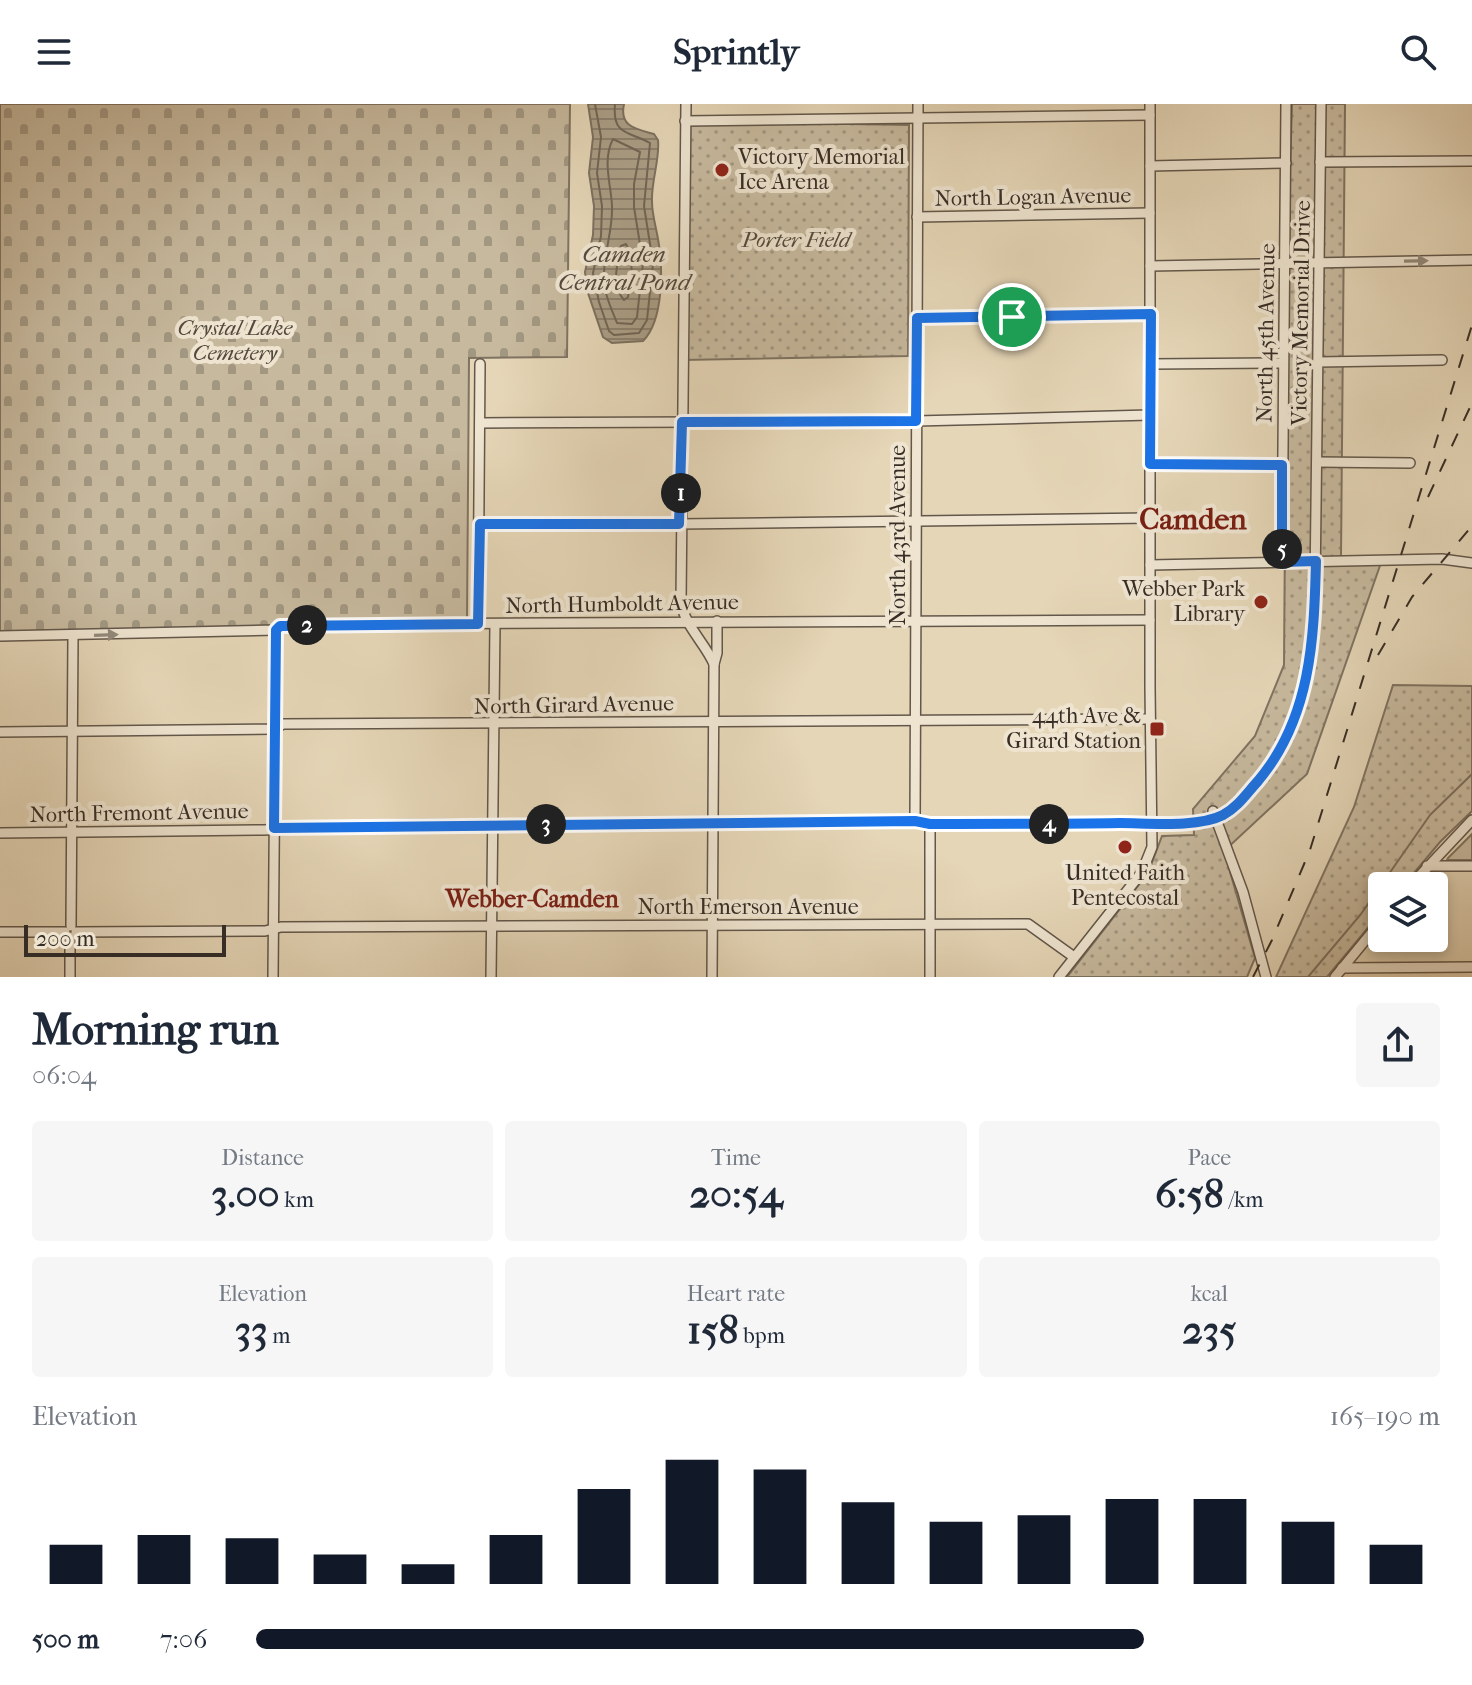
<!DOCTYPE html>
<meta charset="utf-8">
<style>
body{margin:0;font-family:"IM FELL French Canon",serif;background:#f6f6f7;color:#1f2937;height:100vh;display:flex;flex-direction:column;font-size:30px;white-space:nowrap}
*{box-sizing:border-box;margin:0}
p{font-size:26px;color:#747a83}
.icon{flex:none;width:44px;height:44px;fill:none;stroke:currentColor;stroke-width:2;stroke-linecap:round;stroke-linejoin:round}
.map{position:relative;height:873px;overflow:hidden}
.details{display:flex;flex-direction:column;background:#fff;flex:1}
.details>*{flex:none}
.buttons{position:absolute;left:1368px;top:768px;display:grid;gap:16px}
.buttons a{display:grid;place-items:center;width:80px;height:80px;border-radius:8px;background:#fff;box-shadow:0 4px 12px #0003;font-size:40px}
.scale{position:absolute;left:24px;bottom:20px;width:202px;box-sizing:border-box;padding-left:8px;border:4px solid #372d25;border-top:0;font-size:22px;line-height:28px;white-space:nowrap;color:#372d25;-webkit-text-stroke:6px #eee4d0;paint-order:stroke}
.pin{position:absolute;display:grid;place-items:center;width:68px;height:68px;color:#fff;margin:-34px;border:4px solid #fff;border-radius:50%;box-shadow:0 2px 8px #0007}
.km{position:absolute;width:40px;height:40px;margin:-20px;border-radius:50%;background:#222;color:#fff;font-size:22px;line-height:40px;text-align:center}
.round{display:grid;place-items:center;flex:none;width:84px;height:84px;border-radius:8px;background:#f6f6f7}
.head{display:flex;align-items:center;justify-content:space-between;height:136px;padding:0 32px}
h1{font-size:44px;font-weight:700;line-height:60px}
.metrics{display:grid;grid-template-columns:repeat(3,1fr);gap:12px;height:136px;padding:8px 32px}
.metrics div{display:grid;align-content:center;border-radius:8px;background:#f6f6f7;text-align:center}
.metrics b{font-size:40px;font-weight:700}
.metrics small{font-size:22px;font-weight:400}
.metrics p{font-size:22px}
.chart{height:224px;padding:16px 32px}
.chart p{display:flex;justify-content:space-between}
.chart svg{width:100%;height:144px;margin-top:8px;stroke:#111827;stroke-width:6}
ul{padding:0 32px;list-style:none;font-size:26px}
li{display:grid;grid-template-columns:128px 96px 1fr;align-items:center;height:60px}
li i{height:20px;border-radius:10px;background:#111827}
header{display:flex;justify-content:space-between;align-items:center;height:104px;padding:0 32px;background:#fff;font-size:36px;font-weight:700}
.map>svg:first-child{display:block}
.green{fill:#c7b99e;stroke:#7f7362;stroke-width:2}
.cemetery{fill:url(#cemetery-stones);stroke:#7f7362;stroke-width:2}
.park{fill:url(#park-dots);stroke:#7f7362;stroke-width:2}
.water{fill:url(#water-rules);stroke:#7c705f;stroke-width:2}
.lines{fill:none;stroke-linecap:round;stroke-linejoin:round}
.shore{stroke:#706555;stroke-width:2}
.stream{stroke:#7c705f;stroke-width:2}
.minor-casing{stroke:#62574a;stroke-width:12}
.minor{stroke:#eee4d0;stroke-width:9}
.rail{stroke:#372d25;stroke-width:2;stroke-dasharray:14 14;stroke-linecap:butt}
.oneway{fill:#92887a}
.route-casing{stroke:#fff;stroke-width:16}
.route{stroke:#1a73e8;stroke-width:10}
.poi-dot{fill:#8f2418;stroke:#eee4d0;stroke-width:3}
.labels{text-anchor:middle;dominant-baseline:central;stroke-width:8;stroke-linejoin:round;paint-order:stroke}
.poi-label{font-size:22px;fill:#372d25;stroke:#eee4d0;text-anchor:end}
.street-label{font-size:22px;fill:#372d25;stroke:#eee4d0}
.park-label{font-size:22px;font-style:italic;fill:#54493d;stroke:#eee4d0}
.water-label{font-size:24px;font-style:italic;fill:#54493d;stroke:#eee4d0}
.neighbourhood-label{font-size:24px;font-weight:bold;fill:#7a1f14;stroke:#eee4d0}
.district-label{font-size:30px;font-weight:bold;fill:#7a1f14;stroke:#eee4d0}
</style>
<header><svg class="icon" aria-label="menu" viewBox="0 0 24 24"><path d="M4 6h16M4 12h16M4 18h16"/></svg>Sprintly<svg class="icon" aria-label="search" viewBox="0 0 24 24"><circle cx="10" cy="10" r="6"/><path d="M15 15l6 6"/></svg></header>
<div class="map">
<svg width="1472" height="873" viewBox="0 0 1472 873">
<defs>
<pattern id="cemetery-stones" width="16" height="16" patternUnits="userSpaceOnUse" patternTransform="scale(2)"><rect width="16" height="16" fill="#c7b99e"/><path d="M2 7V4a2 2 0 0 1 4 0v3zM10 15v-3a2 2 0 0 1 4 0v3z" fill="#a29781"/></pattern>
<pattern id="park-dots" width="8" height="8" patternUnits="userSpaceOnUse" patternTransform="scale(2)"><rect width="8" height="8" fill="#c7b99e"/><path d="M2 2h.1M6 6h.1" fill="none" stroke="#a29781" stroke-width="1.8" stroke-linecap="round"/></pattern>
<pattern id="water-rules" width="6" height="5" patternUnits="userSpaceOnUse" patternTransform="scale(2)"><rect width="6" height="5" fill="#aa9d85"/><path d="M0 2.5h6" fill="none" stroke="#8b806d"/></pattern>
</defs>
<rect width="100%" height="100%" fill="#e5d6b7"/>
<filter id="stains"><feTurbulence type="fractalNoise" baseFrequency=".0025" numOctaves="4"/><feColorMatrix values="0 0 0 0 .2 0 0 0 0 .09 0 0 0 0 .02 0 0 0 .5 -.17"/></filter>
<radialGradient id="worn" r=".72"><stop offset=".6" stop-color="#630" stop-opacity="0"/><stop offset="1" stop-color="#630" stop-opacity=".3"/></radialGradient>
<path class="green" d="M1472 730V756H1447L1448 754Z"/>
<path class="cemetery" d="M0 0H570L567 253 469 254 467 516 0 529Z"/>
<g class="park">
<path d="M1292 0H1345L1341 453H1383L1307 670 1224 747 1255 854 1247 873H1067L1148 769 1162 732 1194 731 1193 705 1255 632 1284 561 1287 159Z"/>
<path d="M685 17 909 21 908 252 683 256Z"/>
<path d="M1393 581 1472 582V707L1440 738 1403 782H1382V807L1327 873H1276L1354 703Z"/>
</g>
<path class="water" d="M588 0H624C619 23 636 25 654 30L658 36C660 56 651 77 652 98 652 110 656 123 658 135 663 163 664 216 643 237L612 239 603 233 587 186 585 168 593 131 594 102 589 69 593 33Z"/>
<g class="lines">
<g class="shore">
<path d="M595 0 601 33 597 69 602 102 601 132 593 169 599 198 609 227 614 231 639 229 647 216 653 159 644 102 650 39C629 27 612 32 615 0"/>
<path d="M613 35 640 48 634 80V103L643 159 637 213 632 220 617 219C611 204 603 187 604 171 604 148 613 126 612 102 611 80 602 56 613 35Z"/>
<path d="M626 140C635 154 631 176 628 193L624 196C611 181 617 161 621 142Z"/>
</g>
<path class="stream" d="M1308 873 1361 810 1430 711 1472 670"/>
<defs>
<g id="minor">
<path d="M686 0 681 498C684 521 705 539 714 560L712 873"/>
<path d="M685 17 1150 11"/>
<path d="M1320 58 1472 57"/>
<path d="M1150 62 1286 59"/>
<path d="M917 113 1150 109"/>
<path d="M1150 162 1472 156"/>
<path d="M917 214 1151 210"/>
<path d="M1318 258 1442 256"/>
<path d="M1151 260 1283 259"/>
<path d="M480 319 916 317 1150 311"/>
<path d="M1317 358 1410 359"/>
<path d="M1150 360 1282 361"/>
<path d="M480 420H679L1150 414"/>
<path d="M1282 458 1286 0"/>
<path d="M1150 461 1442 455 1472 459"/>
<path d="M478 520 480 260"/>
<path d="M0 532 276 526 280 522 371 520 1150 516"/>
<path d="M714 560 717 549V517"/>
<path d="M0 628 274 625 283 620 1150 615"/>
<path d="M1213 707 1243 788 1266 873"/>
<path d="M915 717 918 0"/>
<path d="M0 729 263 726 389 721 915 717 930 720C994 720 1057 720 1120 719 1148 719 1199 724 1223 711 1236 704 1244 693 1254 682 1303 623 1313 556 1315 482L1321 0"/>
<path d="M1427 762H1472"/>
<path d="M1410 782 1472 716"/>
<path d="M71 822 73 532"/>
<path d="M0 828H65"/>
<path d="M76 828 265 827 281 823 1028 820 1074 853"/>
<path d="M1342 864 1472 863"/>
<path d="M70 873V833"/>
<path d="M273 873 276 526"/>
<path d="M491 873 495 520"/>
<path d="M930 873V720"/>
<path d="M1059 873 1142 768 1152 743 1150 583V0"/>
<path d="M1335 873 1382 816"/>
</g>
</defs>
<use href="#minor" class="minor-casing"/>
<use href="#minor" class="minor"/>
<g class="rail">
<path d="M1428 393 1472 299"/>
<path d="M1378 551 1412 493 1472 422"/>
<path d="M1253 873 1272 836 1310 746 1472 221"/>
</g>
</g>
<defs><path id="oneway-solid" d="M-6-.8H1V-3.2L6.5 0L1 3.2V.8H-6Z" transform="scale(2)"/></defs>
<g class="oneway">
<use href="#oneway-solid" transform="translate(1416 157) rotate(-1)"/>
<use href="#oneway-solid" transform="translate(106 531) rotate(-2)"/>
</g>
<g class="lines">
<defs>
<path id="route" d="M1151 210 1150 360 1282 361V458L1316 457C1314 536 1311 614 1258 677 1247 689 1238 703 1223 711 1198 724 1148 719 1120 719 1057 720 993 720 930 720L915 717 274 724 276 526 280 522 478 520 480 420H679L682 318 916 317 917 214Z"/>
</defs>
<use href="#route" class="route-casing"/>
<use href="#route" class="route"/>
</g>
<g class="poi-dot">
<circle cx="722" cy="66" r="8"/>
<circle cx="1261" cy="498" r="8"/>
<rect x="1149" y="617" width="16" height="16" rx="4"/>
<circle cx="1125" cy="743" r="8"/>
</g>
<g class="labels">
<g class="poi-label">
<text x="738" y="53" text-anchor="start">Victory Memorial<tspan x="738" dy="25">Ice Arena</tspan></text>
<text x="1245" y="485">Webber Park<tspan x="1245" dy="25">Library</tspan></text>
<text x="1141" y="612">44th Ave &amp;<tspan x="1141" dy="25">Girard Station</tspan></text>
<text x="1125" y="769" text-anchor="middle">United Faith<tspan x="1125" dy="25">Pentecostal</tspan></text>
</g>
<g class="street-label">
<text transform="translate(1033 93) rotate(-1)">North Logan Avenue</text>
<text transform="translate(1301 209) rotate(-89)">Victory Memorial Drive</text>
<text transform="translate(1266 229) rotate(-89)">North 45th Avenue</text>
<text transform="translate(898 431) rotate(-90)">North 43rd Avenue</text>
<text transform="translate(622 500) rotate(-1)">North Humboldt Avenue</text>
<text transform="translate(574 601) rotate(-1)">North Girard Avenue</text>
<text transform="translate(139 709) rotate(-1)">North Fremont Avenue</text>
<text x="748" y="803">North Emerson Avenue</text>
</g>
<g class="park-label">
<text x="796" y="136">Porter Field</text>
<text x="235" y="224">Crystal Lake<tspan x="235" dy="25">Cemetery</tspan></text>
</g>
<g class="water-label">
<text x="624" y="150">Camden<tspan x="624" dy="28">Central Pond</tspan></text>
</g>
<g class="neighbourhood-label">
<text x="532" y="795">Webber-Camden</text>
</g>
<g class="district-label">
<text x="1193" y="415">Camden</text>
</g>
</g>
<rect width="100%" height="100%" filter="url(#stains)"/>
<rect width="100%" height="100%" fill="url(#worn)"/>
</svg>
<div class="buttons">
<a><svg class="icon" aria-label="layers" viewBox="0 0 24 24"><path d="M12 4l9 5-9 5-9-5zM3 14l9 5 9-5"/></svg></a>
</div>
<div class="scale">200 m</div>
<div class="pin" style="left:1012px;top:213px;background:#1e9e55"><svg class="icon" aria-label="arrive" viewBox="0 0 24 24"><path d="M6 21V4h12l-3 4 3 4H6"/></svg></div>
<b class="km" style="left:681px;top:389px">1</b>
<b class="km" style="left:307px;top:521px">2</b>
<b class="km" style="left:546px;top:720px">3</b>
<b class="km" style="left:1049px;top:720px">4</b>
<b class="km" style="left:1282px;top:445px">5</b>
</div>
<section class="details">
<div class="head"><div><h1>Morning run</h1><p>06:04</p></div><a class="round"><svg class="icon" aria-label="share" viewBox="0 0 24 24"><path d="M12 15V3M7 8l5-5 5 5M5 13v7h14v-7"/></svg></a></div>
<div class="metrics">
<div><p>Distance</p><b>3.00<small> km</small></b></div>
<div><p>Time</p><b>20:54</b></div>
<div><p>Pace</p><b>6:58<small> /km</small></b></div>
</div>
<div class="metrics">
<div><p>Elevation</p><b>33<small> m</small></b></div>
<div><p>Heart rate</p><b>158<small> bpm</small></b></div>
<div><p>kcal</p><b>235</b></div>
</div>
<div class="chart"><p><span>Elevation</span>165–190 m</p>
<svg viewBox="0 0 160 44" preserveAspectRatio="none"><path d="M5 44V32M15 44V29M25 44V30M35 44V35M45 44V38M55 44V29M65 44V15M75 44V6M85 44V9M95 44V19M105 44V25M115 44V23M125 44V18M135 44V18M145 44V25M155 44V32"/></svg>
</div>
<ul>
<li><b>500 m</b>7:06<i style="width:75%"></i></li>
</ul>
</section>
